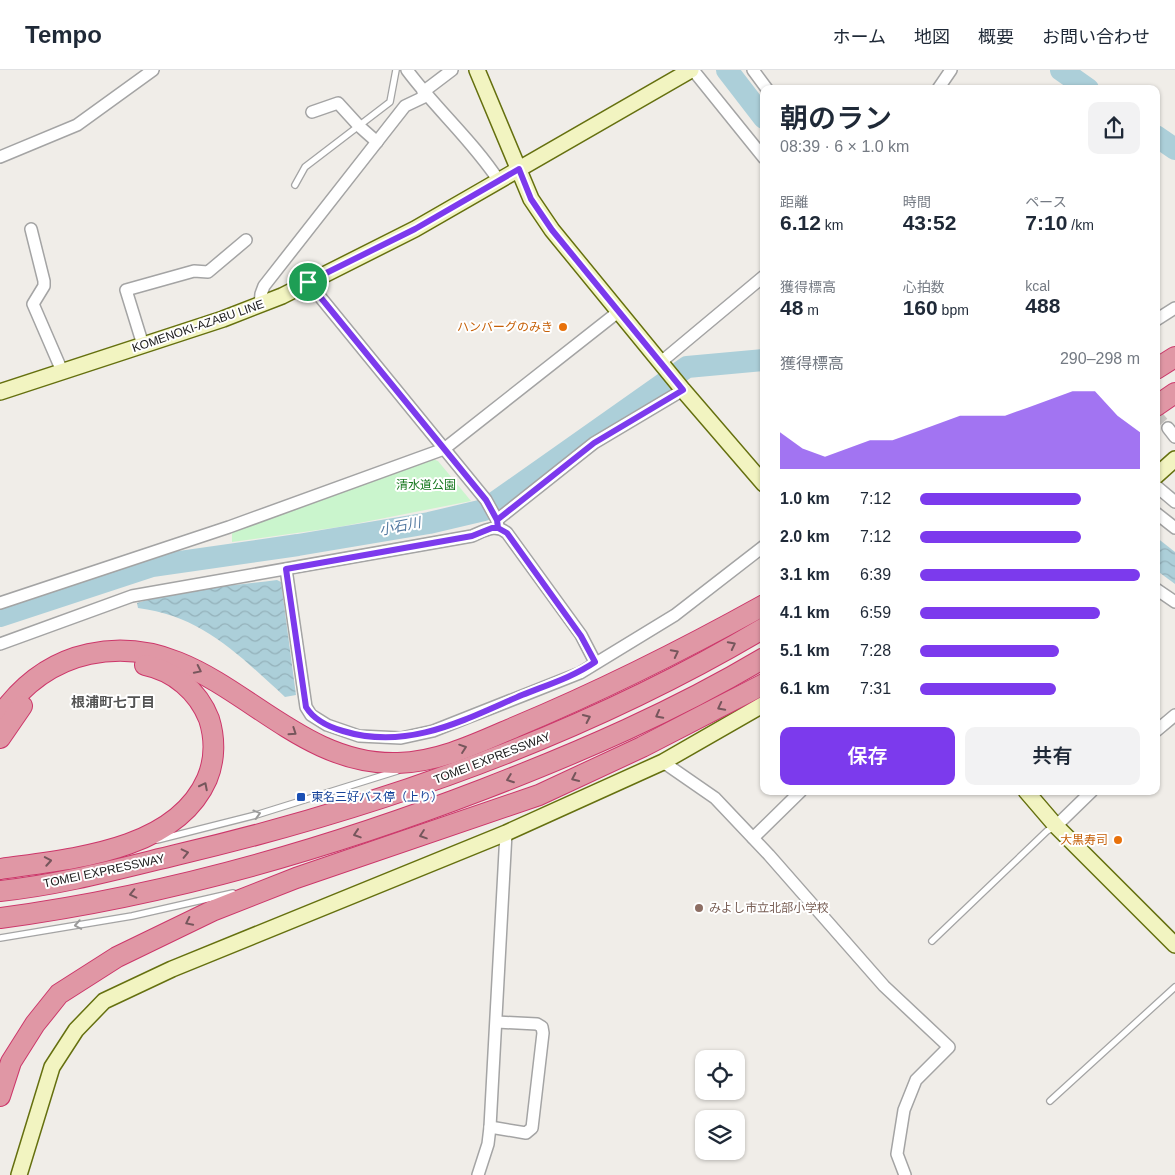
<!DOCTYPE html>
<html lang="ja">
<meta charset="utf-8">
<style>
body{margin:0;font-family:Arial,"Noto Sans JP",sans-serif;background:#f2f2f3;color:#1f2937;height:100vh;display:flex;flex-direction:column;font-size:19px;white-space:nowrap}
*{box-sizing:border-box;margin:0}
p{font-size:16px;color:#747a83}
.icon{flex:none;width:28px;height:28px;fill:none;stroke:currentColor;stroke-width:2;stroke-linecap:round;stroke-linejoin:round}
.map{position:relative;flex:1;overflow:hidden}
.sheet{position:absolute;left:760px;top:15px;width:400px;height:710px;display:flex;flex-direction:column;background:#fff;border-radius:10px;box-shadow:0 1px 4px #0004}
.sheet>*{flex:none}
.buttons{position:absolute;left:695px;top:980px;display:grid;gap:10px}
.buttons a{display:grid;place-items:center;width:50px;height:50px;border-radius:10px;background:#fff;box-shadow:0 1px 4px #0004;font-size:25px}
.pin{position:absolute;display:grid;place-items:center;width:42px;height:42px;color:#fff;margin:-21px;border:2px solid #fff;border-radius:50%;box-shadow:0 1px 5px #0007}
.round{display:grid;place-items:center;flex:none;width:52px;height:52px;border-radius:10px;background:#f2f2f3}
.headline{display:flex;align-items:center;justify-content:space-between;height:85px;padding:0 20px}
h1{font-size:28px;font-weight:600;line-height:38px}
.metrics{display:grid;grid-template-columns:repeat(3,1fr);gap:8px;height:85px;padding:5px 20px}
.metrics div{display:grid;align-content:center}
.metrics b{font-size:21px;font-weight:600}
.metrics small{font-size:14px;font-weight:400}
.metrics p{font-size:14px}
.chart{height:140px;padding:10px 20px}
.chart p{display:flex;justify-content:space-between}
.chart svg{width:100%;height:90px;margin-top:5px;fill:#7c3aed;opacity:.7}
.action{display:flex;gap:10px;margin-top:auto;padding:10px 20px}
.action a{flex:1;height:58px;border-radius:10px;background:#7c3aed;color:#fff;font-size:20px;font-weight:600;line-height:58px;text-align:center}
.action a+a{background:#f2f2f3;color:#1f2937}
ul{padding:0 20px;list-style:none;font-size:16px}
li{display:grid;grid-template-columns:80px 60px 1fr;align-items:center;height:38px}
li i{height:12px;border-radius:6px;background:#7c3aed}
header{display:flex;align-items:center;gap:30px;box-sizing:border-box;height:70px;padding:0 25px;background:#fff;border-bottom:1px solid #e0e1e3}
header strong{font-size:24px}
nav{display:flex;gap:28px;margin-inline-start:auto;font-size:18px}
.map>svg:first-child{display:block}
.park{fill:#caf5cd}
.water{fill:url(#water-waves)}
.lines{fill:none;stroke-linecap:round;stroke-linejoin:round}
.river{stroke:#accfd9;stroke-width:22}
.street-tunnel{stroke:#c6c4c0;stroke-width:11;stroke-dasharray:11 5.5;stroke-linecap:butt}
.lane-casing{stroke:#a4a4a4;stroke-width:8}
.street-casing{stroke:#a4a4a4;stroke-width:14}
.secondary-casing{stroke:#65700f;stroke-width:18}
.highway-casing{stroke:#cc376a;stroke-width:22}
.lane{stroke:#fff;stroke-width:5.5}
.street{stroke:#fff;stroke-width:11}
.secondary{stroke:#f2f4c1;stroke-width:15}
.highway{stroke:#e097a5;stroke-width:20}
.oneway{stroke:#76565c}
.oneway2{stroke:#9b9b9b}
.route-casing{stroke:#fff;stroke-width:10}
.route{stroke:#7c3aed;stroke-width:6}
.food-dot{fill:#e8710a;stroke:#fff;stroke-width:2}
.transit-dot{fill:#1a4fb4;stroke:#fff;stroke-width:2}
.education-dot{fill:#8d6e63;stroke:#fff;stroke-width:2}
.labels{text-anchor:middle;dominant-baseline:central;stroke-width:4;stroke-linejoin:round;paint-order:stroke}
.street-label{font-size:12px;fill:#202020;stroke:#fff}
.food-label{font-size:12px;fill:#c56008;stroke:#fff;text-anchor:end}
.park-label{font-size:12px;fill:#16771e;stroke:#fff}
.transit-label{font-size:12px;fill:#164399;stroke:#fff;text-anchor:start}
.education-label{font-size:12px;fill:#785e54;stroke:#fff;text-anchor:start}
.water-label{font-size:14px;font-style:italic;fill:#5279a0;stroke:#fff}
.neighbourhood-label{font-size:14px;font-weight:bold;fill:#535353;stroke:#fff}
</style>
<header>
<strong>Tempo</strong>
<nav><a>ホーム</a><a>地図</a><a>概要</a><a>お問い合わせ</a></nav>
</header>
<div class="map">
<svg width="1175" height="1105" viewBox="0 0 1175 1105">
<defs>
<pattern id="water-waves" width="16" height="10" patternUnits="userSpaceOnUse" patternTransform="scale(1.25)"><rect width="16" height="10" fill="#accfd9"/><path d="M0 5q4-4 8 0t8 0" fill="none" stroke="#94b1ba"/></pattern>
</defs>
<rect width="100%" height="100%" fill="#f0ede8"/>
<path class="park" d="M430 388 438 391 471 431 339 457 232 472V460Z"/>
<g class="water">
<path d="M1156 467 1175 482V514L1156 500Z"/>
<path d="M277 510 281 512 296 625 285 627C239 585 202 546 138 538L137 533C182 518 230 516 277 510Z"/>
</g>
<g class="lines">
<g class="river">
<path d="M727 0 764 48"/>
<path d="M1061 0 1088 19"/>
<path d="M1156 66 1175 79"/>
<path d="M0 546 152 496 298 475 429 453 484 440 687 297 764 290"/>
</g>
<path class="street-tunnel" d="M1156 344 1168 358"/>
<defs>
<g id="lane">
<path d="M295 115 305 97 390 32 396 0"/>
<path d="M157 770 256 745 397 701"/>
<path d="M0 868 132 846 233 823"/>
<path d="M932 871 1047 761 1056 756"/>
<path d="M1050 1031 1175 917"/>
</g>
<g id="street">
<path d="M407 0C436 39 472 70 499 111"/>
<path d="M693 0 764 88"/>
<path d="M753 0 767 19"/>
<path d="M938 19 951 0"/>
<path d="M423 22 452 0"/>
<path d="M312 42 338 33 359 56 377 72"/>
<path d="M0 87 77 55 153 0"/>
<path d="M31 159 44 211V216L33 234 62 301"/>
<path d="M308 212 486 430 497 450 498 458"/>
<path d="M260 235 261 224 264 216 405 36 426 26"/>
<path d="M1156 250 1175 238"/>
<path d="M143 275 126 220 194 201 208 202 246 170"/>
<path d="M661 292 764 206"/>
<path d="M1168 358 1175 367"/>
<path d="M1156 416 1175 432"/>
<path d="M1156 443 1175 458"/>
<path d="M497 450 594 373 683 320"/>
<path d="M286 499 306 637 311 645 327 655 359 666 401 668 433 661 580 603 675 545 764 476"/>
<path d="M1156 519 1175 532"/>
<path d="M0 533 229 457 444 379 618 242"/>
<path d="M0 574 132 526 472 466C484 461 496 453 507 463L581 565 595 592"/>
<path d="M1156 661 1175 645"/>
<path d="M663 692 715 728 769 785 884 916 949 977 916 1010 904 1040 897 1084 905 1105"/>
<path d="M1056 756 1092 721"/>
<path d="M753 768 801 721"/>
<path d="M490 1057 526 1063 532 1058 543 963 542 957 537 954 497 952"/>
<path d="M478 1105 488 1074 490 1057 506 763"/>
</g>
<g id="secondary">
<path d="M477 0 531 129 552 160 683 320 764 414"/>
<path d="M0 322 223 249 282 226 415 159 691 0"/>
<path d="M1156 406 1175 389"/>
<path d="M1026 721 1056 756 1175 875"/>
<path d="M19 1105 52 997 76 960 104 931 172 899 506 763 663 692 764 634"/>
</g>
<g id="highway">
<path d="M1156 299 1175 287"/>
<path d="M1156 336 1175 323"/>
<path d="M0 646C22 615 52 592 89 584 213 557 278 697 398 693 439 692 478 673 515 657 601 621 683 580 764 535"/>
<path d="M0 668 22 636"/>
<path d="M0 799C69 789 175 782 207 709 215 690 215 668 209 649 198 621 174 601 145 595"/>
<path d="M0 821C59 815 118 799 176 785 381 737 582 666 764 558"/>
<path d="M0 848C165 826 328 779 484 719 580 682 675 641 764 588"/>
<path d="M0 1026 11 992 35 954 59 924 117 887 212 841 296 808 539 725 642 677 764 614"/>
</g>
</defs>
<use href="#lane" class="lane-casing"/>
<use href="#street" class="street-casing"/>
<use href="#secondary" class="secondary-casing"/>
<use href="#highway" class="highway-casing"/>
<use href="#lane" class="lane"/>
<use href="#street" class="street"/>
<use href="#secondary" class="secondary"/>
<use href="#highway" class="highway"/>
</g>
<defs><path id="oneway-chevron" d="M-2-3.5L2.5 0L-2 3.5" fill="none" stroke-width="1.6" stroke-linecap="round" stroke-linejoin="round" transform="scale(1.25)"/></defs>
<g class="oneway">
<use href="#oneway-chevron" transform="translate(732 575) rotate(-27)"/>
<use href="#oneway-chevron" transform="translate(675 583) rotate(-27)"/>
<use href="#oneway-chevron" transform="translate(198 600) rotate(26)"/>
<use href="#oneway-chevron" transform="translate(721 637) rotate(153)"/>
<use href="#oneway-chevron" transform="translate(659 645) rotate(152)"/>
<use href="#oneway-chevron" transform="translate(587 648) rotate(-25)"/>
<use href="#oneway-chevron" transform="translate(293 662) rotate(34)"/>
<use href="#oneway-chevron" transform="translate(463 678) rotate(-19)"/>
<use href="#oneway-chevron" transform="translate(575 708) rotate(155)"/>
<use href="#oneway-chevron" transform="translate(510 709) rotate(159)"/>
<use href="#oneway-chevron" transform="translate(204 716) rotate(-63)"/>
<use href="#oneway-chevron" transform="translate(357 764) rotate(162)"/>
<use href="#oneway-chevron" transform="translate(423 765) rotate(161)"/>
<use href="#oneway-chevron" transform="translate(185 783) rotate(-13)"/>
<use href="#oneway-chevron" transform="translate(48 791) rotate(-10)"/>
<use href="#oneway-chevron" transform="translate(133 824) rotate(167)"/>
<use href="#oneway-chevron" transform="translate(189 852) rotate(154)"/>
</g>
<g class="oneway2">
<use href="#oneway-chevron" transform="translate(257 744) rotate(-16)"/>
<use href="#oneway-chevron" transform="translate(78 855) rotate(170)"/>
</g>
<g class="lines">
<defs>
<path id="route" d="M308 212 486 430 497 450 498 458H492L472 466 286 499 306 637C314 650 329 657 343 661 408 681 464 650 522 625 547 615 573 607 595 592L581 566 507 463 498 458 497 450 594 373 683 320 552 160 531 129 519 99 415 159 308 212"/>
</defs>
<use href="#route" class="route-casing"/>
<use href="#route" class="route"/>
</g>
<g class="food-dot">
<circle cx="563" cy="257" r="5"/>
<circle cx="1118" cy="770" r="5"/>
</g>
<rect class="transit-dot" x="296" y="722" width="10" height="10" rx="2.5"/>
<circle class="education-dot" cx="699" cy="838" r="5"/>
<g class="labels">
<g class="street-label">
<text transform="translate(198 256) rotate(-19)">KOMENOKI-AZABU LINE</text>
<text transform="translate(492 688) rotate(-21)">TOMEI EXPRESSWAY</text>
<text transform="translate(104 801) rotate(-12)">TOMEI EXPRESSWAY</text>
</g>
<g class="food-label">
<text x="553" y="257">ハンバーグのみき</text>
<text x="1108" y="770">大黒寿司</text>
</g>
<g class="park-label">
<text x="426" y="415">清水道公園</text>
</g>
<g class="transit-label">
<text x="311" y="727">東名三好バス停（上り）</text>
</g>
<g class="education-label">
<text x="709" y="838">みよし市立北部小学校</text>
</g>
<g class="water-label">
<text transform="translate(400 456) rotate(-11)">小石川</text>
</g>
<g class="neighbourhood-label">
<text x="113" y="632">根浦町七丁目</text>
</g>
</g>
</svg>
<div class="buttons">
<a><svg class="icon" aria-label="locate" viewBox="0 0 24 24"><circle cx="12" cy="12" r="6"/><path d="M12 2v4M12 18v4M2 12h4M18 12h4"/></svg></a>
<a><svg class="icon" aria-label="layers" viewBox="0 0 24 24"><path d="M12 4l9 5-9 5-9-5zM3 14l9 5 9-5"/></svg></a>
</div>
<div class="pin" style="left:308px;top:212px;background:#1e9e55"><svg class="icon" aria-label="arrive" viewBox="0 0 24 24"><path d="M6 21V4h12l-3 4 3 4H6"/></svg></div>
<section class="sheet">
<div class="headline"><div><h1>朝のラン</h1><p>08:39 · 6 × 1.0 km</p></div><a class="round"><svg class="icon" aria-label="share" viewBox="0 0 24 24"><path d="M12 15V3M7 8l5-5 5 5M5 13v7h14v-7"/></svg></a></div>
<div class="metrics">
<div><p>距離</p><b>6.12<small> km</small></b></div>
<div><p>時間</p><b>43:52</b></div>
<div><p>ペース</p><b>7:10<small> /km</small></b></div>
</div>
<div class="metrics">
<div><p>獲得標高</p><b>48<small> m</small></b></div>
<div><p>心拍数</p><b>160<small> bpm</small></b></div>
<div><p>kcal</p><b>488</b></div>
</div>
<div class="chart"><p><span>獲得標高</span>290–298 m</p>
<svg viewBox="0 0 160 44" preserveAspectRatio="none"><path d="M0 44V26L10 34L20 38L30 34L40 30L50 30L60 26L70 22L80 18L90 18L100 18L110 14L120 10L130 6L140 6L150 18L160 26V44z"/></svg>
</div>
<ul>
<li><b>1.0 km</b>7:12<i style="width:73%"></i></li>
<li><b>2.0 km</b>7:12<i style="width:73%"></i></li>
<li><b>3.1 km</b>6:39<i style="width:100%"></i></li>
<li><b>4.1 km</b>6:59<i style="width:82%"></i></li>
<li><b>5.1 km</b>7:28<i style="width:63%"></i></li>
<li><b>6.1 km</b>7:31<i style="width:62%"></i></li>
</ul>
<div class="action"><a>保存</a><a>共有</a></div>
</section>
</div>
